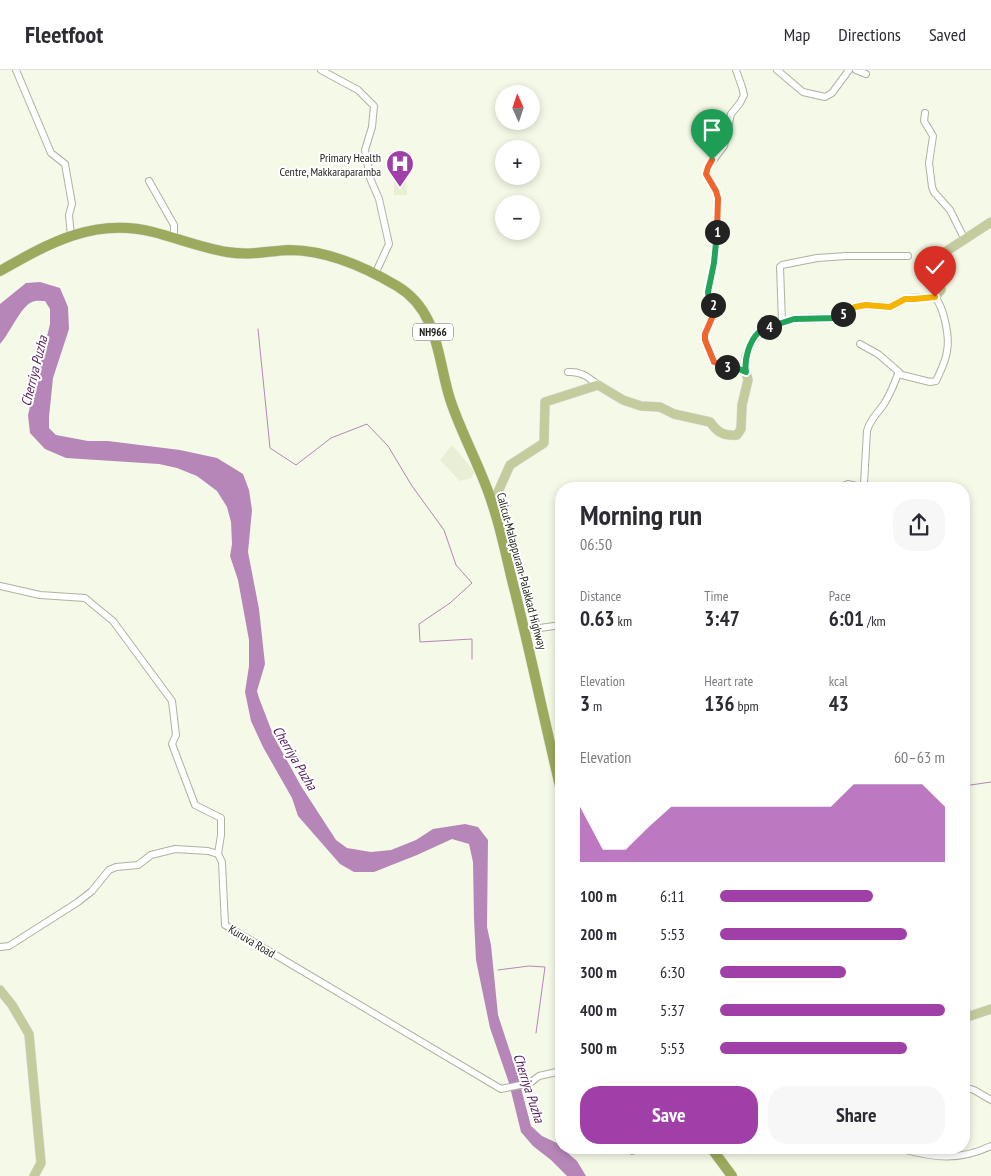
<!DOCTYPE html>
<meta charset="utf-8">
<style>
body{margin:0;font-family:"PT Sans Narrow",sans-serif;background:#f7f7f7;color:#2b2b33;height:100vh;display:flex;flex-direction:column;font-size:19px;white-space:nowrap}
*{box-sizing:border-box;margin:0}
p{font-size:16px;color:#7c7c81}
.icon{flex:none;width:28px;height:28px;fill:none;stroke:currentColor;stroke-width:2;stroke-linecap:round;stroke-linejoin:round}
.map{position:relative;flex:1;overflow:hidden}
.details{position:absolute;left:555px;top:412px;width:415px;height:672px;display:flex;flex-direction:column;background:#fff;border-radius:20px;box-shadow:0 2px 8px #0003}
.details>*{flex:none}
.needle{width:32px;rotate:357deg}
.buttons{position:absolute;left:495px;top:15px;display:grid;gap:10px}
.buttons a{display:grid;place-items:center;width:45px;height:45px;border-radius:50%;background:#fff;box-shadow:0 2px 8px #0003;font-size:25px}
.pin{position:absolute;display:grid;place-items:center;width:42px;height:42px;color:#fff;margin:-51px -21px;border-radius:50% 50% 50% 0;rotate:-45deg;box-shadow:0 0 5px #0007}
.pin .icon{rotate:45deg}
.km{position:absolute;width:25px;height:25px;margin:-12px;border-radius:50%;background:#222;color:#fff;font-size:14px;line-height:25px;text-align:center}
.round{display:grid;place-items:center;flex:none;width:52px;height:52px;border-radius:20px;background:#f7f7f7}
.summary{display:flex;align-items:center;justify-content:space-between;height:85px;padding:0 25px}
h1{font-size:28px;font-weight:700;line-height:38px}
.figures{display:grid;grid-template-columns:repeat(3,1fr);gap:8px;height:85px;padding:5px 25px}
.figures div{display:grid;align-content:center}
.figures b{font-size:21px;font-weight:700}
.figures small{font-size:14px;font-weight:400}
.figures p{font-size:14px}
.chart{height:140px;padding:10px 25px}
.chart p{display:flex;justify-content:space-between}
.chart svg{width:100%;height:90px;margin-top:5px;fill:#a03fa7;opacity:.7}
.action{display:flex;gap:10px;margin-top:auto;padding:10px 25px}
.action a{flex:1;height:58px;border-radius:20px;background:#a03fa7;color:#fff;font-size:20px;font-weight:700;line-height:58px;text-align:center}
.action a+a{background:#f7f7f7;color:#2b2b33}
ul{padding:0 25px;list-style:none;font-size:16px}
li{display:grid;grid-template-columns:80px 60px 1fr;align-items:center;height:38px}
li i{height:12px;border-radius:6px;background:#a03fa7}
header{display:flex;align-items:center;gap:30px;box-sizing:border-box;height:70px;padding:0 25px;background:#fff;border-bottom:1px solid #e1e1e2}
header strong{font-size:24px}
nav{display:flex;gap:28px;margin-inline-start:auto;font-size:18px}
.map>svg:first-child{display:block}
.built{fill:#e9efd5}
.water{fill:#b686b9}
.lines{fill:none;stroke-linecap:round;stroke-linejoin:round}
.stream{stroke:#b686b9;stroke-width:1}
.minor-casing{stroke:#aeb2a1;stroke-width:8}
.major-casing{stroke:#dbdbda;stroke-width:10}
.highway-casing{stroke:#dbdbda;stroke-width:11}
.minor{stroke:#fff;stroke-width:6}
.major{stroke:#c4cc9e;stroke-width:9}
.highway{stroke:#9caa5d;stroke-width:10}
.split-1-casing{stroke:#fff;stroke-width:10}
.split-2-casing{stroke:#fff;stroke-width:10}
.split-3-casing{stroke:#fff;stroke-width:10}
.split-4-casing{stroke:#fff;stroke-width:10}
.split-5-casing{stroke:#fff;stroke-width:10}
.split-6-casing{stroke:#fff;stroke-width:10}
.split-7-casing{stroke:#fff;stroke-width:10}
.split-1{stroke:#f0652b;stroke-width:6}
.split-2{stroke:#22a559;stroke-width:6}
.split-3{stroke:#f0652b;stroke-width:6}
.split-4{stroke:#22a559;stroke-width:6}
.split-5{stroke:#22a559;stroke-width:6}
.split-6{stroke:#f5b400;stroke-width:6}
.split-7{stroke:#f5b400;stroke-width:6}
.labels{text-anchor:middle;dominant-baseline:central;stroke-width:4;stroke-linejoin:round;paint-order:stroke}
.shield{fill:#fff;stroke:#62635e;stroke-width:1}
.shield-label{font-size:11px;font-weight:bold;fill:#1e2019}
.poi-label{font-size:12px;fill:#1e2019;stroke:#fff;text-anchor:end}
.street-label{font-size:12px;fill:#1e2019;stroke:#fff}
.water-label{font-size:14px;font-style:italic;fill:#561b5a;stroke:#fff}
</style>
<header>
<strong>Fleetfoot</strong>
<nav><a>Map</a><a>Directions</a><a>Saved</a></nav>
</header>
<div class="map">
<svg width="991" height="1106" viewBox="0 0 991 1106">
<rect width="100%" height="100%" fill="#f5f9e7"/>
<g class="built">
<path d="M394 112H406L407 125H394Z"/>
<path d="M452 375 475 402 471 408 460 411 440 390Z"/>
</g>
<path class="water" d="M40 212 60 218 68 237 69 259 53 308 49 347V358L56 365 88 371H108L180 380 217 388 243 404 249 420 252 440 248 482 259 539 265 594 257 621 259 628 274 667 301 716 336 770 347 778 371 782 391 780 416 770 433 759 465 754 478 757 488 770 487 857 491 875 498 945 517 1003 531 1056 542 1066 557 1073 561 1079H563L577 1091 586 1106H567L551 1090 533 1076 521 1062 509 1013 490 958 476 890 474 849 473 792 469 774 452 769 417 785 374 802H354L340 794 298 746 292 728 263 677 251 651 245 622 249 596V570L238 510 230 486 232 474 231 452 227 437 217 421 197 406 177 398 159 394 66 388 45 379 30 363 28 345 50 254V239L45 231C42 231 36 230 32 232 21 236 10 263 0 274V234L26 213Z"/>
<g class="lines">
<g class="stream">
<path d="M258 259 270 378 296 395 331 368 367 354 388 376 412 416 444 460 456 495 472 513 450 533 419 554 420 572 472 569V589"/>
<path d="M964 716 991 712"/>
<path d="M498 900 529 896 545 897 536 963"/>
</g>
<defs>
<g id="minor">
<path d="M16 0 51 83 65 94 72 134 69 145 71 166"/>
<path d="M321 0 358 20 374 36 372 57 365 80 370 108 379 129 389 174 375 204"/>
<path d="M736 0 742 17 744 25 740 33 731 44 724 76 708 97 706 104 716 121 718 128 714 193 708 222 709 231 714 236 715 241C709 261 699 259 710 282 712 288 713 293 719 295 728 299 737 298 746 302"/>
<path d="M777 0 803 22 825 27 832 23 849 0"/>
<path d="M856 0 866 4"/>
<path d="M925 43 924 51 933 66 929 93 932 117 934 122 950 140 965 170"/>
<path d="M149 111 174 155V169"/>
<path d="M782 252 780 197 782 195 817 188 847 186H908"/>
<path d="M860 274 878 284 899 302 898 304"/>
<path d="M568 302C581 301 588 307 598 315"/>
<path d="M841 419 843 416 848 414 861 417 864 414 867 361C870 349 878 343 884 334 890 325 894 314 898 304L930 312 936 311C940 302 946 291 947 281 950 267 944 238 935 227"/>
<path d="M0 516 40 525 85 528 113 551 172 631 176 665 172 674 195 735 221 748V765L218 784"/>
<path d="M526 560 561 555"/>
<path d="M0 877 9 876 78 832 92 821 109 800 116 797 138 795 151 785 175 779 208 781 218 784 222 792 225 855 501 1019 530 1013 539 1006 561 1001"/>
<path d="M964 1017 974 1020 991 1030"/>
<path d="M902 1079C935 1088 959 1091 991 1076"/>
<path d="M632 1081 638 1079"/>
</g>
<g id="major">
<path d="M493 433 510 395 544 373 545 332 598 315 623 330 641 336 660 337 674 344 710 352C718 363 724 366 737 365L741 359 742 335 748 310 745 298 746 286 751 273 759 262 773 255 794 249 837 248 855 237 866 235 890 237 905 229 935 227 941 220 936 188 991 152"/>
<path d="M0 920 12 935 29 964 41 1093 34 1106"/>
<path d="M964 948 991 939"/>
</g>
<g id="highway">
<path d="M0 201C49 173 95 147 153 162 177 168 203 178 227 182 252 186 266 181 289 180 327 180 365 197 397 216 439 241 437 288 450 329 462 366 482 399 493 436 501 460 506 485 512 510 530 580 544 650 561 720"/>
<path d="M712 1079 732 1106"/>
</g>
</defs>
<use href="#minor" class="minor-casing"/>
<use href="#major" class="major-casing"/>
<use href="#highway" class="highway-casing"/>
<use href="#minor" class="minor"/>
<use href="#major" class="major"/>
<use href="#highway" class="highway"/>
</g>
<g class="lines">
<defs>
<path id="split-1" d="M712 90 708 97 706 104 716 121 718 128 717 162"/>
<path id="split-2" d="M713 235 709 232 708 222 714 193 717 162"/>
<path id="split-3" d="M713 235 715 241 705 264V270L714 292 727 297"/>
<path id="split-4" d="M727 297 739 299 746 302C744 290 749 272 758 263 761 260 766 258 769 257"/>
<path id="split-5" d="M769 257 794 249 837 248 843 244"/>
<path id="split-6" d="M843 244 855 237 866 235 890 237 905 229H914"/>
<path id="split-7" d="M914 229 935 227"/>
</defs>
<use href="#split-1" class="split-1-casing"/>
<use href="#split-2" class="split-2-casing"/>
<use href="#split-3" class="split-3-casing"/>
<use href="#split-4" class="split-4-casing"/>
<use href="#split-5" class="split-5-casing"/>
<use href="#split-6" class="split-6-casing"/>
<use href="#split-7" class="split-7-casing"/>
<use href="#split-1" class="split-1"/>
<use href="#split-2" class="split-2"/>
<use href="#split-3" class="split-3"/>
<use href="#split-4" class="split-4"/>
<use href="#split-5" class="split-5"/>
<use href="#split-6" class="split-6"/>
<use href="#split-7" class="split-7"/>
</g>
<defs>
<symbol id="hospital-pin" viewBox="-11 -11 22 30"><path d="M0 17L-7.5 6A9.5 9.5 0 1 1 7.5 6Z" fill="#a03fa7" stroke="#fff"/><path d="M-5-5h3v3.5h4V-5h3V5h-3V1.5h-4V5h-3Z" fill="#fff"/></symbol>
</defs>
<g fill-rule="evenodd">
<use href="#hospital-pin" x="384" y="78" width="32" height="43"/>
</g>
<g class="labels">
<rect class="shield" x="413" y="253.5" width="40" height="17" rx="4"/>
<g class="shield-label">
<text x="433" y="262">NH966</text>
</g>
<g class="poi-label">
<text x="381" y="87">Primary Health<tspan x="381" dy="14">Centre, Makkaraparamba</tspan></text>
</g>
<g class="street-label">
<text transform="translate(522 501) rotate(75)">Calicut-Malappuram-Palakkad Highway</text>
<text transform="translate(252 871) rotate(31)">Kuruva Road</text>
</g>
<g class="water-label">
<text transform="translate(34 301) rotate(-76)">Cherriya Puzha</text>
<text transform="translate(295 688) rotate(59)">Cherriya Puzha</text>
<text transform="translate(529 1018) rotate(72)">Cherriya Puzha</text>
</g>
</g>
</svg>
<div class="buttons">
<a><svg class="needle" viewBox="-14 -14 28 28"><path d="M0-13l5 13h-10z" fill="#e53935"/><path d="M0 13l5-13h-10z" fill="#7c7c81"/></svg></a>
<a>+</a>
<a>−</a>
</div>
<div class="pin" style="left:712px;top:90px;background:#1e9e55"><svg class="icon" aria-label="arrive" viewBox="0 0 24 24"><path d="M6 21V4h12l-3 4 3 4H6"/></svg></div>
<div class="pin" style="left:935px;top:227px;background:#d93025"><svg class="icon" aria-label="check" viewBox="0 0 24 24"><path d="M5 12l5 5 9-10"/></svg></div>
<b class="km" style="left:717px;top:162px">1</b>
<b class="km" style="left:713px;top:235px">2</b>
<b class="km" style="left:727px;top:297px">3</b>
<b class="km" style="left:769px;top:257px">4</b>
<b class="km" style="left:843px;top:244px">5</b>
<section class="details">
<div class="summary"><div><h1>Morning run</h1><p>06:50</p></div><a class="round"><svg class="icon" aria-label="share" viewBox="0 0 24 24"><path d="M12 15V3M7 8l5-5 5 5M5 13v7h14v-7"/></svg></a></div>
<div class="figures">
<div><p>Distance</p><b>0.63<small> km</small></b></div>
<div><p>Time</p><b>3:47</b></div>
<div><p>Pace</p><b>6:01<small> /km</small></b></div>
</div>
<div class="figures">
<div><p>Elevation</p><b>3<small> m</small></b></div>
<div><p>Heart rate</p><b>136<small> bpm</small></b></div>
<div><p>kcal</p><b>43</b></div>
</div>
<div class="chart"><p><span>Elevation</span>60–63 m</p>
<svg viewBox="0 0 160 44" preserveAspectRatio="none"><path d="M0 44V17L10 38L20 38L30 27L40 17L50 17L60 17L70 17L80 17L90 17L100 17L110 17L120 6L130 6L140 6L150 6L160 17V44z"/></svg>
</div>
<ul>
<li><b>100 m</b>6:11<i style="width:68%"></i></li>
<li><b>200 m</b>5:53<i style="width:83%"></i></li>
<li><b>300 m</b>6:30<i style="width:56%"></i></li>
<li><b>400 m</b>5:37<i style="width:100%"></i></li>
<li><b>500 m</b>5:53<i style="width:83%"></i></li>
</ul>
<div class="action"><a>Save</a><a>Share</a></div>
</section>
</div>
